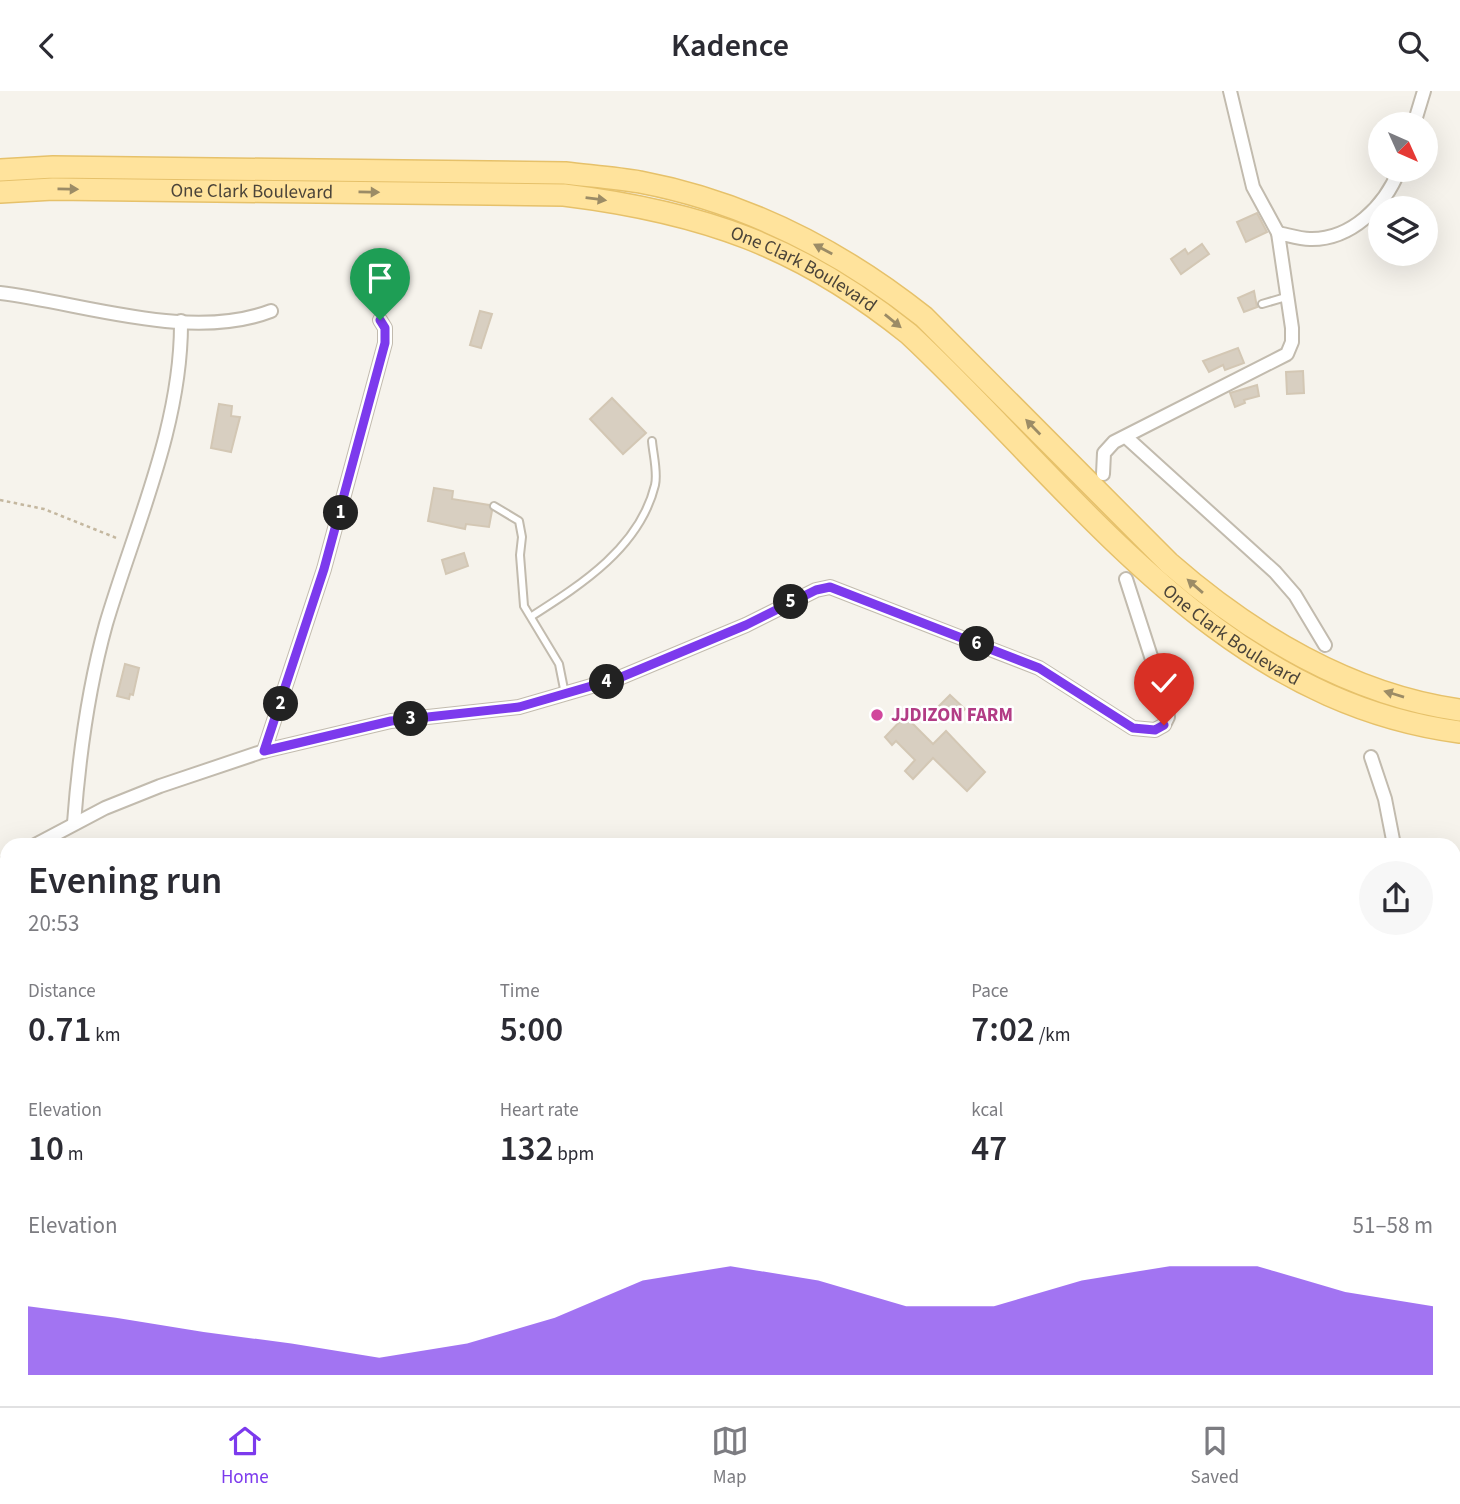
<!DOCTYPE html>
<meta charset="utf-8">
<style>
body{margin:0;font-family:"Source Sans 3",sans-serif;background:#f7f7f7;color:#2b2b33;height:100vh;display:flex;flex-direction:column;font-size:26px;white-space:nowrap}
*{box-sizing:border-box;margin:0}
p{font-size:23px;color:#7c7c81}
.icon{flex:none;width:38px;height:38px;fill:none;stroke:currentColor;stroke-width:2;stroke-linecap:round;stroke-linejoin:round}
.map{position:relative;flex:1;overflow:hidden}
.drawer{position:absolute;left:0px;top:747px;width:1461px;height:569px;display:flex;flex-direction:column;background:#fff;border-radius:21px 21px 0 0;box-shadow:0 7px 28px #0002}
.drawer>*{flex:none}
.needle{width:46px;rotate:135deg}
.controls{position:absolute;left:1368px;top:21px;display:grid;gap:14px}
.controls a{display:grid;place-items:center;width:70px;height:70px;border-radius:50%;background:#fff;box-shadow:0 7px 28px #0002;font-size:35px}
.pin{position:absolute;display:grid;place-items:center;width:60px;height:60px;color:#fff;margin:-72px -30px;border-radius:50% 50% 50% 0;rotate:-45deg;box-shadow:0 0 7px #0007}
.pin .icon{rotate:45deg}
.km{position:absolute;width:35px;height:35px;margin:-18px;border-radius:50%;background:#222;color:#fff;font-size:19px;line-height:35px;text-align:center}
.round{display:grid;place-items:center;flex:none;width:74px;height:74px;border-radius:37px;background:#f7f7f7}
.headline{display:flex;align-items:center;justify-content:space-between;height:119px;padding:0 28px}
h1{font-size:38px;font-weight:600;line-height:52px}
.figures{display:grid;grid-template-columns:repeat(3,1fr);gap:10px;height:119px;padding:7px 28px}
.figures div{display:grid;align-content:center}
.figures b{font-size:35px;font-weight:600}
.figures small{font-size:19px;font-weight:400}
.figures p{font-size:19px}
.chart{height:196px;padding:14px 28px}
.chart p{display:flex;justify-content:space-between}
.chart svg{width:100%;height:126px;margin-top:7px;fill:#7c3aed;opacity:.7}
header{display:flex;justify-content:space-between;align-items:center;height:91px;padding:0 28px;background:#fff;font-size:32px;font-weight:600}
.tabs{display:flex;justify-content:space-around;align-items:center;height:98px;border-top:2px solid #e1e1e2;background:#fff;font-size:19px;color:#7c7c81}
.tabs a{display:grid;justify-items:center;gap:4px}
.tabs .current{color:#7c3aed}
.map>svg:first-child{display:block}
.building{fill:#d8cfc1;stroke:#d3c7b4;stroke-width:2}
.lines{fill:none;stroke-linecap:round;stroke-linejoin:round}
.lane-casing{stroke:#c2bbae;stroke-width:10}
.street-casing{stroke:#c2bbae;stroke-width:16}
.primary-casing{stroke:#e6c16a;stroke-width:24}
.path{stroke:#c4b79f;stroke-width:2.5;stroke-dasharray:3.5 3.5;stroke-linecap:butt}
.lane{stroke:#fff;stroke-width:6}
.street{stroke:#fff;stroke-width:12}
.primary{stroke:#ffe39c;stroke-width:21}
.oneway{fill:#9c8c66}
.route-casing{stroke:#fff;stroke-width:14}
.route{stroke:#7c3aed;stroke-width:9}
.hotel-dot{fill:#d1479c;stroke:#fff;stroke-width:2.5}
.labels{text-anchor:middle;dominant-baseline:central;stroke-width:5;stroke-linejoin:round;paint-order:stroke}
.street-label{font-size:19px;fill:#4b4439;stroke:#fff}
.hotel-label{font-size:19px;font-weight:bold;fill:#b23c85;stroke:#fff;text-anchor:start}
</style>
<header><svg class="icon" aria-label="back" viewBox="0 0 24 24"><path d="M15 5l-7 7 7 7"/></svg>Kadence<svg class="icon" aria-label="search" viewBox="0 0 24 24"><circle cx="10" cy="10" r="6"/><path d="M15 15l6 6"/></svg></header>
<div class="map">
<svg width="1460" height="1315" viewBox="0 0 1460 1315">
<rect width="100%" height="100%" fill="#f6f3ec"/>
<g class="building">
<path d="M1257 122 1267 141 1246 151 1237 131Z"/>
<path d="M1202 153 1209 163 1181 183 1171 168 1185 158 1188 163Z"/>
<path d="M1254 200 1257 216 1244 221 1238 207Z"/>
<path d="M480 220 492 223 481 257 470 254Z"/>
<path d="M1238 257 1244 272 1225 279 1223 274 1209 281 1203 270Z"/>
<path d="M1303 280 1304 302 1287 303 1286 281Z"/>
<path d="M1257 294 1259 305 1244 309 1245 312 1235 316 1230 302Z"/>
<path d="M612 307 646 342 623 363 590 328Z"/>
<path d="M219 313 232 315 231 325 240 326 231 361 211 357Z"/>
<path d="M434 397 453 400 452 408 489 414 492 420 489 436 466 433 465 438 428 430Z"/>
<path d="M464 462 468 475 446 483 442 469Z"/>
<path d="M125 573 139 577 133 604 130 603 129 608 117 605Z"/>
<path d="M950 604 965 618 953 630 938 616Z"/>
<path d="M905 625 933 653 946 640 985 681 967 700 933 667 913 688 905 680 915 669 896 650 892 654 885 646Z"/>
</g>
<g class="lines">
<defs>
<g id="lane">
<path d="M1262 213 1286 206"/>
<path d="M494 415 519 430 522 446 520 464 524 515 559 573 565 603"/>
<path d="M532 525C582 493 640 456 655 394 658 381 653 363 652 350"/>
</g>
<g id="street">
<path d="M1230 0 1253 96 1278 142"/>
<path d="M1414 33 1424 0"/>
<path d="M0 202C83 212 190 251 271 220"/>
<path d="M1126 346 1275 481 1295 504 1325 554"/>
<path d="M1103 383 1104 362 1114 351 1287 263 1292 251V237L1278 142C1288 144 1300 148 1310 148 1351 149 1385 115 1399 79"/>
<path d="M264 660 324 478 385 252V237L380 229"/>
<path d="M1371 666 1385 708 1394 754"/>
<path d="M74 732C79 665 88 598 106 533 135 435 182 334 181 230"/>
<path d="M35 754 105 717 160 695 264 660 391 630 519 616 619 587 746 534 816 499 830 496 1039 577 1133 637 1155 639 1164 634 1168 626 1167 615 1126 488"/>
<path d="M0 775 7 771"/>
<path d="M1454 978 1460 984"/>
<path d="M1454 1051 1460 1041"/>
<path d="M1442 1309V1315"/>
</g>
<g id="primary">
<path d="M0 79 53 76 565 82C590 85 616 87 640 91 745 111 841 160 924 226L1169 472C1250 543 1351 604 1460 619"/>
<path id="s1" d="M0 101 53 98 564 104C702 121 800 155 909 243 1075 398 1216 609 1460 641"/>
</g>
</defs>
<use href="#lane" class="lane-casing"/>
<use href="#street" class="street-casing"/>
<use href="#primary" class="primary-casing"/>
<path class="path" d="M0 409 44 418 119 448"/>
<use href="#lane" class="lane"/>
<use href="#street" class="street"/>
<use href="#primary" class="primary"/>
</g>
<defs><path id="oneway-solid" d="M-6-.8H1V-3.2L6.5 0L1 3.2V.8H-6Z" transform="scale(1.75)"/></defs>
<g class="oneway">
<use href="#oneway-solid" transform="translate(68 98) rotate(1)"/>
<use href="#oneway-solid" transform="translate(369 101) rotate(1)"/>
<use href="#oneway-solid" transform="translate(596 108) rotate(7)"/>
<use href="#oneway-solid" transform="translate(823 158) rotate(-152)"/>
<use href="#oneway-solid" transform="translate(893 230) rotate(39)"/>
<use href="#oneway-solid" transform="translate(1033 336) rotate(-134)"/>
<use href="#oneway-solid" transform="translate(1195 495) rotate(-139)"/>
<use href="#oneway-solid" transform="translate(1394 603) rotate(-163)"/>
</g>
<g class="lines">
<defs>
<path id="route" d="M380 229 385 237V252L324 478 264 660 391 630 519 616 619 587 746 534 816 499 830 496 1039 577 1133 637 1155 639 1164 634"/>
</defs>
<use href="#route" class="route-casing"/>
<use href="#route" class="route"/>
</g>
<circle class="hotel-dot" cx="877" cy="624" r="7"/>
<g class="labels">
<g class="street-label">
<text stroke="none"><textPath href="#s1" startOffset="252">One Clark Boulevard</textPath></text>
<text stroke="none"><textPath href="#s1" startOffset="817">One Clark Boulevard</textPath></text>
<text stroke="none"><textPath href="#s1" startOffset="1384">One Clark Boulevard</textPath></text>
</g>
<g class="hotel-label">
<text x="891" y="624">JJDIZON FARM</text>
</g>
</g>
</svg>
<div class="controls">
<a><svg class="needle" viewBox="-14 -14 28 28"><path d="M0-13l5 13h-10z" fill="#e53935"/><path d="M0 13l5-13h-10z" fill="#7c7c81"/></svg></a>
<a><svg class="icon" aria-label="layers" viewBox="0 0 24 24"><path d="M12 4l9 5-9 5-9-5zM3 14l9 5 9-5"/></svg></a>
</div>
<div class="pin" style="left:380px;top:229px;background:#1e9e55"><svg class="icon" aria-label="arrive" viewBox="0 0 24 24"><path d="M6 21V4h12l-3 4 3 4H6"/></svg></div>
<div class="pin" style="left:1164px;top:634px;background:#d93025"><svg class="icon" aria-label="check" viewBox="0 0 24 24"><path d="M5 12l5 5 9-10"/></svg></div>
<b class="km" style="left:341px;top:422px">1</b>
<b class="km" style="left:281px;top:613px">2</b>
<b class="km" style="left:411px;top:628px">3</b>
<b class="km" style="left:607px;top:591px">4</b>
<b class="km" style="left:791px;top:511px">5</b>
<b class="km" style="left:977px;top:553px">6</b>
<section class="drawer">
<div class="headline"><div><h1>Evening run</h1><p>20:53</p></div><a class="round"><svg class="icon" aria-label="share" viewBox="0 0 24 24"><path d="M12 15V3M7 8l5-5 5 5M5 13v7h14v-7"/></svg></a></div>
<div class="figures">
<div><p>Distance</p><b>0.71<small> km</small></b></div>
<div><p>Time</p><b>5:00</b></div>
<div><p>Pace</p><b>7:02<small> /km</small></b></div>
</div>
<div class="figures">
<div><p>Elevation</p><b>10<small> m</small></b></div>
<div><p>Heart rate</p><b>132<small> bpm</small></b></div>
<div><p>kcal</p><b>47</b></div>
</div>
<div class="chart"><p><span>Elevation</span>51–58 m</p>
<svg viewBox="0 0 160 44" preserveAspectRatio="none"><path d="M0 44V20L10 24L20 29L30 33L40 38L50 33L60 24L70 11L80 6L90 11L100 20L110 20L120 11L130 6L140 6L150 15L160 20V44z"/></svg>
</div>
</section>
</div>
<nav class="tabs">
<a class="current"><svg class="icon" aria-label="home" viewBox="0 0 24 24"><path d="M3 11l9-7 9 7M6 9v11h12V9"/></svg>Home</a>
<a><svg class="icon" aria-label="map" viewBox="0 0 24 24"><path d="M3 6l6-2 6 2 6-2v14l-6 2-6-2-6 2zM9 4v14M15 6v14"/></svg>Map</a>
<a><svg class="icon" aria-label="saved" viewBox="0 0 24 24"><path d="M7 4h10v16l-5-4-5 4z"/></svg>Saved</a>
</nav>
